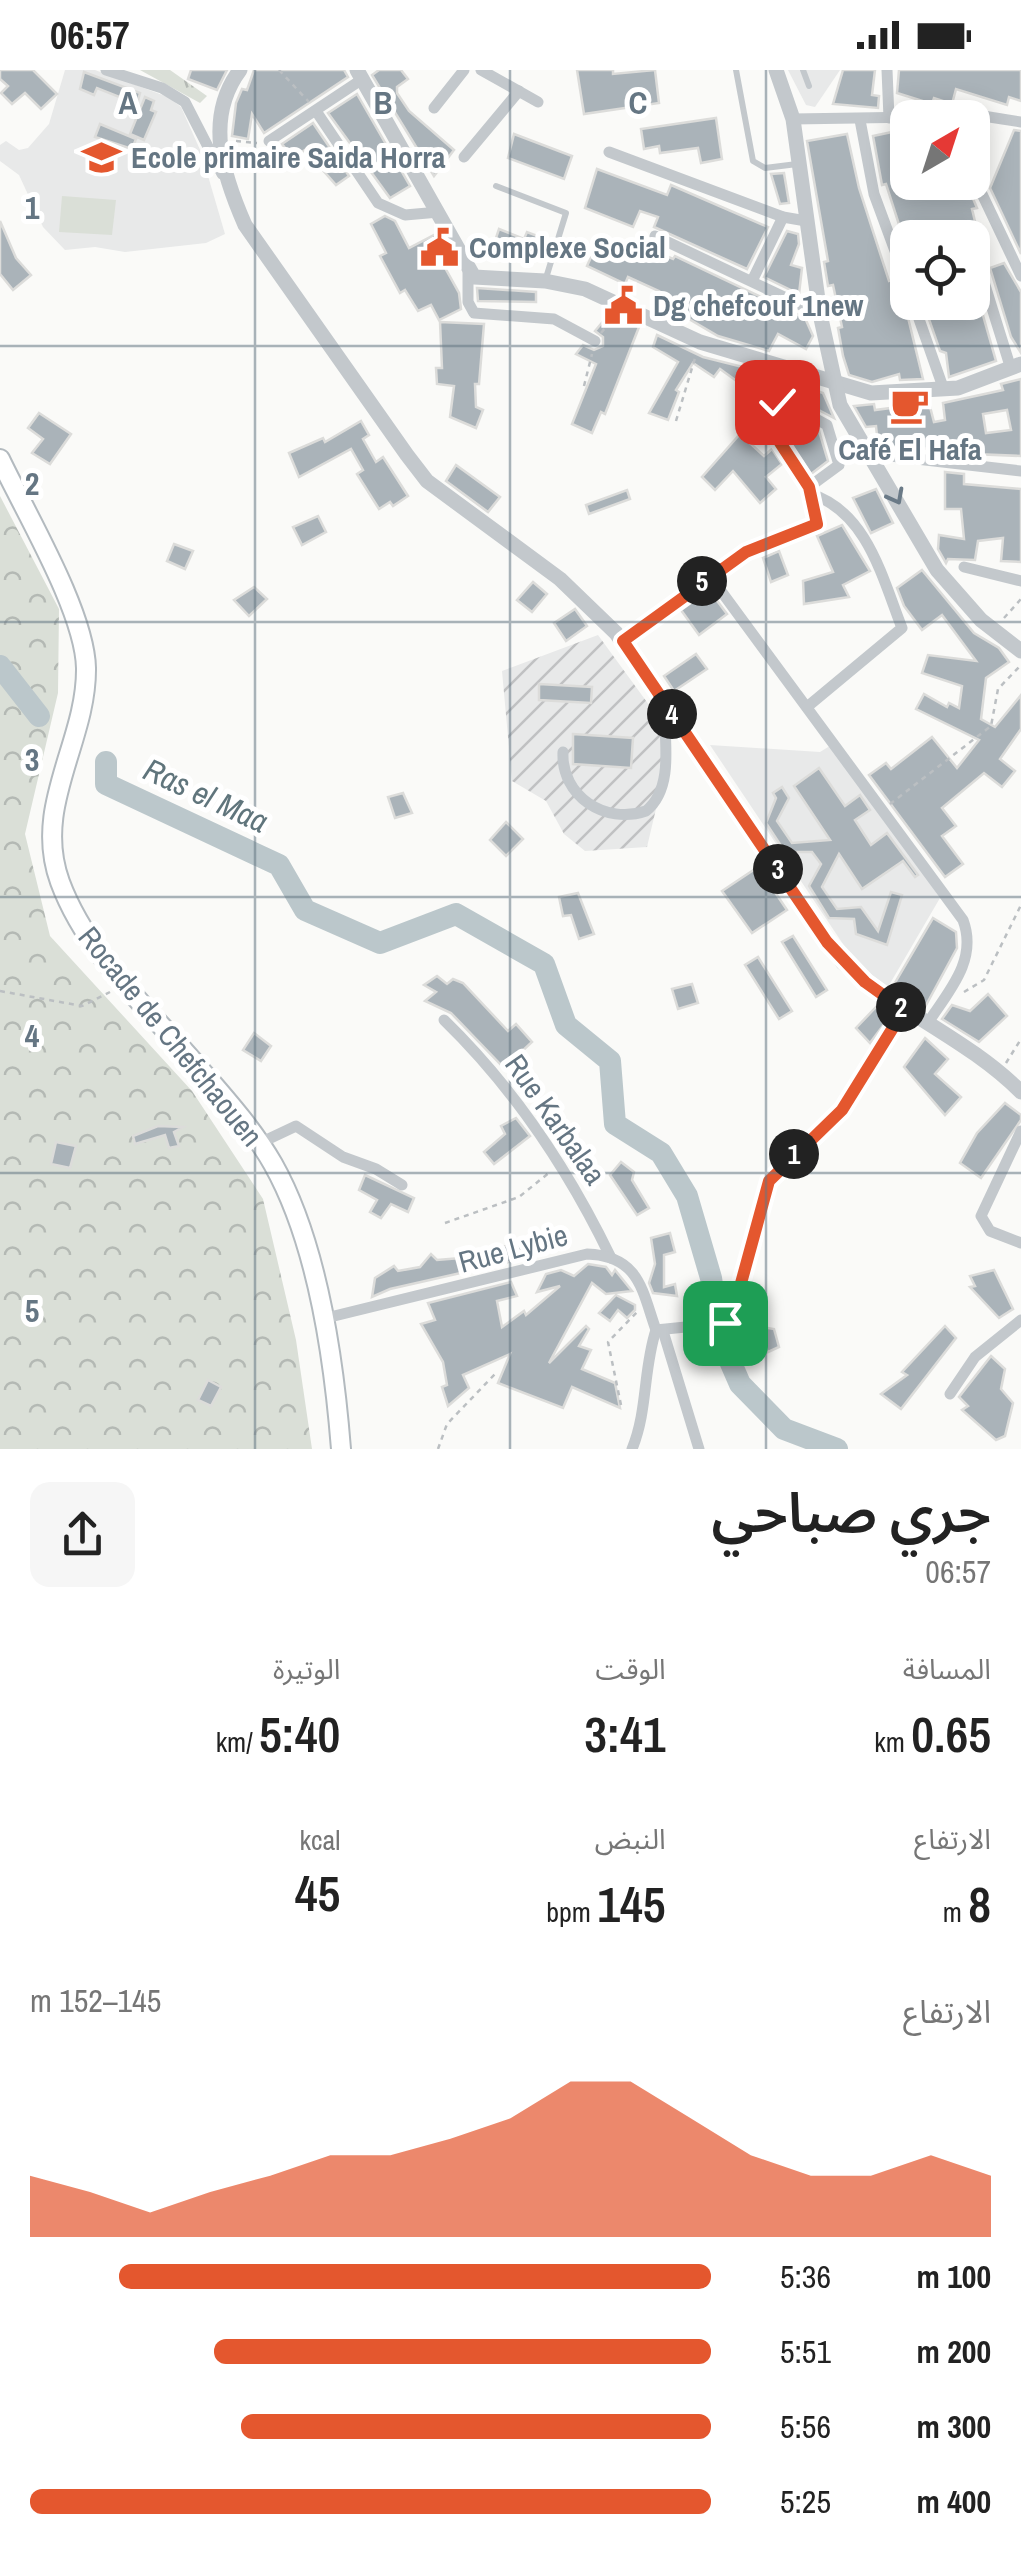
<!DOCTYPE html>
<html lang="ar">
<meta charset="utf-8">
<style>
body{margin:0;font-family:"Archivo Narrow","Noto Sans Arabic",sans-serif;background:#f6f6f6;color:#222;direction:rtl;height:100vh;display:flex;flex-direction:column;font-size:38px;white-space:nowrap}
*{box-sizing:border-box;margin:0}
p{font-size:32px;color:#767676}
.icon{flex:none;width:55px;height:55px;fill:none;stroke:currentColor;stroke-width:2;stroke-linecap:round;stroke-linejoin:round}
.map{position:relative;height:1379px;overflow:hidden;direction:ltr}
.panel{display:flex;flex-direction:column;background:#fff;flex:1}
.panel>*{flex:none}
.needle{width:65px;rotate:39deg}
.tools{position:absolute;left:890px;top:30px;display:grid;gap:20px}
.tools a{display:grid;place-items:center;width:100px;height:100px;border-radius:20px;background:#fff;box-shadow:0 5px 25px #0003;font-size:50px}
.pin{position:absolute;display:grid;place-items:center;width:85px;height:85px;color:#fff;margin:-42px;border-radius:20px;box-shadow:0 5px 15px #0006}
.km{position:absolute;width:50px;height:50px;margin:-25px;border-radius:50%;background:#222;color:#fff;font-size:28px;line-height:50px;text-align:center}
.round{display:grid;place-items:center;flex:none;width:105px;height:105px;border-radius:20px;background:#f6f6f6}
.overview{display:flex;align-items:center;justify-content:space-between;height:170px;padding:0 30px}
h1{font-size:55px;font-weight:600;line-height:75px}
.stats{display:grid;grid-template-columns:repeat(3,1fr);gap:15px;height:170px;padding:10px 30px}
.stats div{display:grid;align-content:center}
.stats b{font-size:50px;font-weight:600}
.stats small{font-size:28px;font-weight:400}
.stats p{font-size:28px}
.chart{height:280px;padding:20px 30px}
.chart p{display:flex;justify-content:space-between}
.chart svg{width:100%;height:180px;margin-top:10px;fill:#e4572e;opacity:.7}
ul{padding:0 30px;list-style:none;font-size:32px}
li{display:grid;grid-template-columns:160px 120px 1fr;align-items:center;height:75px}
li i{height:25px;border-radius:12px;background:#e4572e}
.status{display:flex;justify-content:space-between;align-items:center;height:70px;padding:0 50px;background:#fff;direction:ltr}
.status svg{height:28px;fill:currentColor}
.map>svg:first-child{display:block}
.built{fill:#e8e9e9}
.industrial{fill:url(#industrial-furrows)}
.grass{fill:url(#grass-tufts)}
.forest{fill:url(#forest-crowns)}
.green{fill:#dadfd7}
.lines{fill:none;stroke-linecap:round;stroke-linejoin:round}
.river{stroke:#bbc7cb;stroke-width:22}
.building{fill:#aab3b9;stroke:#dcdcda;stroke-width:2.5;fill-rule:evenodd}
.secondary-casing{stroke:#b3babf;stroke-width:22}
.path{stroke:#bbbfc2;stroke-width:2.5;stroke-dasharray:5 5;stroke-linecap:butt}
.service{stroke:#c3c8cc;stroke-width:6}
.minor{stroke:#c3c8cc;stroke-width:11}
.tertiary{stroke:#c3c8cc;stroke-width:15}
.secondary{stroke:#fff;stroke-width:18}
.oneway{stroke:#6a7a87}
.route-casing{stroke:#fff;stroke-width:20}
.route{stroke:#e4572e;stroke-width:12}
.grid{fill:none;stroke:#657683;stroke-width:2.5;stroke-opacity:0.55}
.labels{text-anchor:middle;dominant-baseline:central;stroke-width:10;stroke-linejoin:round;paint-order:stroke}
.poi-label{font-size:30px;font-weight:bold;fill:#657683;stroke:#fff;text-anchor:start}
.street-label{font-size:30px;fill:#657683;stroke:#fff}
.water-label{font-size:32px;font-style:italic;fill:#60757c;stroke:#fff}
.grid-label{font-size:32px;text-anchor:middle;font-weight:bold;fill:#657683;stroke:#fff;stroke-width:10;stroke-linejoin:round;paint-order:stroke}
</style>
<div class="status"><b>06:57</b><svg viewBox="0 0 49 12"><path d="M0 12V9h3v3zM5 12V6h3v6zM10 12V3h3v9zM15 12V0h3v12zM26 1h20v11H26zM47 4h2v5h-2z"/></svg></div>
<div class="map">
<svg width="1021" height="1379" viewBox="0 0 1021 1379">
<defs>
<pattern id="industrial-furrows" width="10" height="10" patternUnits="userSpaceOnUse" patternTransform="scale(2.5)"><rect width="10" height="10" fill="#e8e9e9"/><path d="M-1 1l2-2M0 10L10 0M9 11l2-2" fill="none" stroke="#c0c1c2"/></pattern>
<pattern id="grass-tufts" width="24" height="20" patternUnits="userSpaceOnUse" patternTransform="scale(2.5)"><rect width="24" height="20" fill="#dadfd7"/><path d="M3 7l-1-3M5 7V3M7 7l1-3M15 17l-1-3M17 17v-4M19 17l1-3" fill="none" stroke="#b4b9b4"/></pattern>
<pattern id="forest-crowns" width="20" height="18" patternUnits="userSpaceOnUse" patternTransform="scale(2.5)"><rect width="20" height="18" fill="#dadfd7"/><path d="M2 6a3 3 0 1 1 6 0M12 15a3 3 0 1 1 6 0" fill="none" stroke="#b4b9b4"/></pattern>
</defs>
<rect width="100%" height="100%" fill="#fafaf8"/>
<g class="built">
<path d="M65 0H95L168 27 181 37 201 82 225 164 206 173 125 182 95 177 65 180 43 157 19 105 0 91V75L6 71 19 80 28 78 49 54Z"/>
<path d="M788 0H840L815 37 806 35Z"/>
<path d="M833 674 940 828 888 917 855 892 710 675 820 682Z"/>
</g>
<path class="industrial" d="M598 565 660 650 664 705 647 777 585 781 564 764 546 731 512 711 502 601Z"/>
<path class="grass" d="M140 0H170L207 26 200 33Z"/>
<path class="forest" d="M0 426 59 539 58 623 25 764 50 866 192 1021 263 1129 296 1270 312 1379H0Z"/>
<path class="green" d="M62 126 116 130 112 165 59 162Z"/>
<g class="lines">
<g class="river">
<path d="M0 596 39 646"/>
<path d="M106 692V714L279 795 305 840 380 873 456 844 544 894 566 955 610 991 615 1054 661 1083 687 1126 711 1208 720 1268 740 1314 784 1359 837 1379"/>
</g>
</g>
<g class="building">
<path d="M0 0H33L57 24 41 39 25 23 12 34 1 23 8 16 0 9Z"/>
<path d="M191 0H227L217 20 188 9Z"/>
<path d="M254 0H344L348 7 264 63 252 44 248 69 232 66 236 33 242 19 247 20Z"/>
<path d="M379 0H401L408 9 397 17V23L409 41 454 80 434 106 372 5Z"/>
<path d="M577 0H613V4L655 0 659 33 584 44Z"/>
<path d="M843 0H875L872 25 879 26 878 38 833 34Z"/>
<path d="M899 0H1021V31L1009 27 1007 35 956 19 952 34 934 28 932 34 897 23Z"/>
<path d="M84 2 140 23 137 34 97 18 94 25 80 19Z"/>
<path d="M357 24 410 116 390 128 328 43Z"/>
<path d="M145 27 154 31 151 40 156 42 144 70 130 64Z"/>
<path d="M716 48 722 89 701 93 698 78 660 83 659 76 644 79 641 59Z"/>
<path d="M313 53 349 106 336 115 305 80 293 88 282 74Z"/>
<path d="M100 54 136 69 132 79 95 67Z"/>
<path d="M1014 60 1021 61V184L990 118Z"/>
<path d="M892 62 893 67 908 64V112H918L921 123 966 112 977 138 972 139 979 168 903 167 886 114 882 115 873 66Z"/>
<path d="M514 64 572 86 564 109 508 88Z"/>
<path d="M847 64 859 118 889 211 895 209 902 223 923 309 900 310 899 304 872 312 849 305 843 286 838 258 842 257 833 215 828 216 824 192 828 191 807 71Z"/>
<path d="M597 99 667 125 671 115 768 157 747 199 654 157 658 147 640 141 633 157 585 138Z"/>
<path d="M784 103 789 133 780 134 771 104Z"/>
<path d="M385 146 395 151 409 178 436 164 450 191 443 194 459 223 461 239 439 250 431 235 418 241 405 220 400 223 380 186 386 183 371 154Z"/>
<path d="M0 151 16 188 31 205 13 220 0 204Z"/>
<path d="M499 159 524 169 527 162 540 167 535 180 523 185 494 174Z"/>
<path d="M787 161 798 164 799 174 791 195 802 198 799 224 764 207Z"/>
<path d="M599 170 628 184 634 171 646 177 648 172 657 177 655 181 673 189 675 186 805 248 813 266 806 279 778 264 769 281 718 266 655 229 659 221 628 207 625 214 587 196Z"/>
<path d="M1004 193 1021 222V283L1011 267 990 198Z"/>
<path d="M972 207 996 291 949 307 946 283 940 281 923 232H972Z"/>
<path d="M477 218 536 222V232L478 231Z"/>
<path d="M610 243 639 257 605 344 601 342 592 363 572 354 596 294 576 284 583 275 594 280 603 276V267L595 261Z"/>
<path d="M440 252 484 254 479 314H475L476 337 483 340 476 358 450 347 454 316 437 314 436 298H442Z"/>
<path d="M657 265 703 287 759 301 749 320 720 299 714 307 693 293 676 320 679 322 668 350 649 343 678 292 653 277Z"/>
<path d="M775 306 823 323 834 348 788 324H773L761 333Z"/>
<path d="M1021 309V386L949 383 947 373 920 380 878 375 876 356 866 357 854 336 874 334 875 340 929 333 934 352 945 350 943 333 1003 320 1001 314ZM1007 340 1011 360 986 363 983 344Z"/>
<path d="M778 342 819 361 828 391 811 404 774 350Z"/>
<path d="M39 343 71 364 50 394 32 383 43 369 28 358Z"/>
<path d="M361 351 369 365 363 369 376 392 383 387 408 426 393 436 390 432 379 439 357 404 363 400 351 379 299 407 289 383 323 368 325 372Z"/>
<path d="M740 364 764 386 772 379 782 394 766 407 776 419 760 433 733 401 715 420 702 407Z"/>
<path d="M456 395 500 427 488 442 446 411Z"/>
<path d="M945 402 964 404V414L1021 419V492L1001 491 1003 468 978 471 975 490 948 489 946 493 938 479 939 465 964 469 961 439H945Z"/>
<path d="M876 419 893 453 871 463 853 428Z"/>
<path d="M627 420 630 429 589 444 586 435Z"/>
<path d="M318 446 326 462 302 475 293 457Z"/>
<path d="M842 455 870 501 843 515 849 527 804 534 803 511 833 502 817 466Z"/>
<path d="M174 474 193 481 185 499 167 491Z"/>
<path d="M779 481 788 505 771 512 763 488Z"/>
<path d="M922 500 974 563 999 578 1009 592 986 608 981 649 995 657 1021 625V659L1000 689 1015 701 1002 717 984 703 942 738 956 756 942 766 963 794 945 807 869 705 886 693 891 699 932 667 957 698 979 670 916 639 924 624 947 637 949 633 959 638 962 616 922 603 928 585 976 591 942 545 922 560 904 536 897 518Z"/>
<path d="M533 512 547 524 532 542 517 530Z"/>
<path d="M254 517 267 529 249 546 234 530Z"/>
<path d="M709 520 727 544 699 565 681 540Z"/>
<path d="M575 539 587 556 566 571 554 553Z"/>
<path d="M696 584 707 599 674 621 664 606Z"/>
<path d="M539 614 592 617 591 633 539 630Z"/>
<path d="M573 664 633 668 631 698 573 694Z"/>
<path d="M819 698 845 736 860 725 870 740 855 750 871 775 887 763 918 805 915 807 903 791 862 819 839 784 822 817 837 839 861 837 878 861 891 822 902 825 887 875 856 864 854 849 829 848 809 816 821 794 812 782H785L766 753 776 728 773 723 782 717 789 728 777 751 792 773 830 770 794 716Z"/>
<path d="M403 723 412 743 395 748 388 727Z"/>
<path d="M506 752 523 769 506 786 490 770Z"/>
<path d="M758 797 787 840 752 863 722 821Z"/>
<path d="M578 823 594 864 579 869 571 845 563 846 559 827Z"/>
<path d="M933 848 956 862 957 878 925 937 893 916Z"/>
<path d="M793 866 827 920 816 927 782 872Z"/>
<path d="M758 887 792 941 779 949 745 895Z"/>
<path d="M437 906 447 914 453 909 463 913 508 961 516 954 532 972 504 998 451 943 425 931 436 922 424 915Z"/>
<path d="M692 914 698 933 678 939 672 919Z"/>
<path d="M988 924 1007 946 979 972 942 949 952 935 970 941Z"/>
<path d="M876 937 888 949 870 973 856 958Z"/>
<path d="M254 963 271 976 261 991 243 980Z"/>
<path d="M925 968 948 989 935 1004 961 1027 945 1045 904 997Z"/>
<path d="M1005 1033 1021 1045V1050L981 1108 960 1093 977 1063Z"/>
<path d="M516 1048 530 1066 494 1094 484 1082 505 1064 501 1056Z"/>
<path d="M158 1056 183 1057 174 1062 179 1076 169 1078 165 1065 135 1074 133 1066Z"/>
<path d="M56 1072 76 1076 70 1098 51 1094Z"/>
<path d="M621 1092 634 1102 632 1110 649 1138 637 1145 610 1105Z"/>
<path d="M365 1105 414 1128 408 1142 391 1134 381 1148 370 1142 377 1130 359 1120Z"/>
<path d="M670 1163 675 1182 664 1185V1217L675 1214 677 1226 653 1223 649 1213 655 1194 651 1168Z"/>
<path d="M535 1168 540 1185 390 1219 372 1227 375 1208 394 1196 398 1201 420 1197 431 1184 437 1190 461 1188Z"/>
<path d="M588 1194 606 1197 612 1205 615 1200 632 1221 606 1224 592 1213 549 1293 586 1256 589 1259 579 1276 591 1280 582 1299 615 1313 620 1338 572 1317 563 1338 498 1313 510 1284 463 1305 469 1318 448 1336 442 1317 447 1315 443 1292 421 1254 435 1250 428 1233 511 1212 517 1226 497 1231 502 1257 524 1241 526 1245 560 1216 537 1222 546 1204 561 1200 574 1206Z"/>
<path d="M994 1200 1013 1239 999 1248 970 1217 975 1216 970 1206Z"/>
<path d="M616 1225 635 1235V1240L627 1248 618 1240 610 1251 599 1243Z"/>
<path d="M755 1256 774 1259 779 1277 768 1282Z"/>
<path d="M945 1256 956 1268 901 1339 881 1324 907 1305 902 1302Z"/>
<path d="M991 1286 1005 1299 1001 1319 1013 1333 1005 1366 996 1370 962 1340 968 1336 959 1327Z"/>
<path d="M208 1310 221 1317 211 1336 198 1330Z"/>
</g>
<g class="lines">
<defs>
<path id="secondary" d="M0 389C25 442 85 542 86 598 87 672 32 736 60 812 87 885 149 939 199 998 225 1028 253 1059 273 1094 317 1172 334 1290 341 1379"/>
</defs>
<use href="#secondary" class="secondary-casing"/>
<g class="path">
<path d="M279 0 309 32"/>
<path d="M236 71 257 73"/>
<path d="M601 263 615 246"/>
<path d="M584 316 592 284"/>
<path d="M676 351 695 288"/>
<path d="M1004 548 1021 529"/>
<path d="M890 734 991 656 998 619 1020 596"/>
<path d="M0 921 82 936 110 922"/>
<path d="M964 922 984 910 1021 835"/>
<path d="M1006 993 1021 969"/>
<path d="M445 1153 519 1127 550 1102"/>
<path d="M621 1335 608 1272 638 1241"/>
<path d="M438 1379 447 1354 495 1304"/>
</g>
<g class="service">
<path d="M736 0 753 91 765 98 797 94"/>
<path d="M803 0 809 16"/>
<path d="M496 116 566 143 546 208"/>
</g>
<g class="minor">
<path d="M106 0 162 18 185 32 222 104"/>
<path d="M481 0 538 32"/>
<path d="M887 0 889 48"/>
<path d="M434 38 464 0"/>
<path d="M316 41 378 133 405 145 439 142"/>
<path d="M793 49 983 46 1021 52"/>
<path d="M860 50 874 124 908 216"/>
<path d="M269 71 361 10"/>
<path d="M609 82 783 147 806 151"/>
<path d="M464 87 519 21"/>
<path d="M972 103 1021 206"/>
<path d="M655 166 820 244"/>
<path d="M979 196 1011 299"/>
<path d="M468 202V232L474 243 554 249 595 271"/>
<path d="M753 209 783 147"/>
<path d="M913 232 944 320"/>
<path d="M873 384 1021 401"/>
<path d="M964 497 1021 511"/>
<path d="M710 506 963 850C978 890 949 921 927 954"/>
<path d="M623 571 746 481 817 454 809 417 839 395 827 355 787 333H774L764 343 765 353 809 417"/>
<path d="M807 637 902 558C882 507 867 442 811 424"/>
<path d="M563 682C561 726 605 755 646 741 675 718 664 668 664 634"/>
<path d="M444 950C515 1019 568 1099 611 1188"/>
<path d="M1021 1061 981 1146 990 1161 1021 1173"/>
<path d="M260 1073 296 1056 343 1087 376 1099 402 1115"/>
<path d="M322 1249 587 1184C640 1186 642 1221 656 1260L725 1253 732 1246 769 1111 842 1040 905 940"/>
<path d="M663 1261 699 1379"/>
<path d="M950 1324 975 1287 1021 1250"/>
<path d="M632 1379C648 1340 643 1299 656 1260"/>
</g>
<g class="tertiary">
<path d="M240 0C204 48 223 105 245 155L407 385 427 411 560 509 616 563 843 893C898 942 969 970 1021 1022"/>
<path d="M357 0 474 207 545 211 585 219 700 272 871 323 958 318 1021 294"/>
<path d="M776 0 793 49 820 244 840 335 937 500 981 550 1021 581"/>
</g>
<use href="#secondary" class="secondary"/>
</g>
<defs><path id="oneway-chevron" d="M-2-3.5L2.5 0L-2 3.5" fill="none" stroke-width="1.6" stroke-linecap="round" stroke-linejoin="round" transform="scale(2.5)"/></defs>
<use class="oneway" href="#oneway-chevron" transform="translate(896 427) rotate(62)"/>
<g class="lines">
<defs>
<path id="route" d="M725 1253 732 1246 769 1111 842 1040 904 940 865 912 827 872 623 571 746 482 817 454 809 417 764 348 777 332"/>
</defs>
<use href="#route" class="route-casing"/>
<use href="#route" class="route"/>
</g>
<path class="grid" d="M255 0V1379M510 0V1379M766 0V1379M0 276H1021M0 552H1021M0 827H1021M0 1103H1021"/>
<defs>
<symbol id="school-bare" viewBox="-9 -9 18 18"><path d="M0-5L7-2L0 1L-7-2ZM-4 1L0 2.5L4 1V4Q0 6-4 4Z" fill="#e4572e" stroke="#fff" stroke-width="2.5" paint-order="stroke"/></symbol>
<symbol id="civic-bare" viewBox="-9 -9 18 18"><path d="M-.6-6.5H3V-4.5H.6V-3L4-1V1h2V6H-6V1h2V-1L-.6-3ZM-1.2 2.5V6h2.4V2.5Z" fill="#e4572e" stroke="#fff" stroke-width="2.5" paint-order="stroke"/></symbol>
<symbol id="cafe-bare" viewBox="-9 -9 18 18"><path d="M-5.5-4.5H6V0H3Q3 3.5 0 3.5H-2.5Q-5.5 3.5-5.5 0ZM3-3.2v2h1.7v-2ZM-6 4.5H4V6H-6Z" fill="#e4572e" stroke="#fff" stroke-width="2.5" paint-order="stroke"/></symbol>
</defs>
<g fill-rule="evenodd">
<use href="#school-bare" x="74" y="60" width="55" height="55"/>
<use href="#civic-bare" x="412" y="150" width="55" height="55"/>
<use href="#civic-bare" x="596" y="208" width="55" height="55"/>
<use href="#cafe-bare" x="882" y="308" width="55" height="55"/>
</g>
<g class="labels">
<g class="poi-label">
<text x="131" y="87">Ecole primaire Saida Horra</text>
<text x="469" y="177">Complexe Social</text>
<text x="653" y="235">Dg chefcouf 1new</text>
<text x="910" y="379" text-anchor="middle">Café El Hafa</text>
</g>
<g class="street-label">
<text transform="translate(171 966) rotate(51)">Rocade de Chefchaouen</text>
<text transform="translate(556 1049) rotate(55)">Rue Karbalaa</text>
<text transform="translate(513 1178) rotate(-15)">Rue Lybie</text>
</g>
<g class="water-label">
<text transform="translate(206 725) rotate(25)">Ras el Maa</text>
</g>
</g>
<g class="grid-label">
<text x="128" y="44">A</text>
<text x="383" y="44">B</text>
<text x="638" y="44">C</text>
<text x="32" y="149">1</text>
<text x="32" y="425">2</text>
<text x="32" y="701">3</text>
<text x="32" y="977">4</text>
<text x="32" y="1252">5</text>
</g>
</svg>
<div class="tools">
<a><svg class="needle" viewBox="-14 -14 28 28"><path d="M0-13l5 13h-10z" fill="#e53935"/><path d="M0 13l5-13h-10z" fill="#767676"/></svg></a>
<a><svg class="icon" aria-label="locate" viewBox="0 0 24 24"><circle cx="12" cy="12" r="6"/><path d="M12 2v4M12 18v4M2 12h4M18 12h4"/></svg></a>
</div>
<div class="pin" style="left:725px;top:1253px;background:#1e9e55"><svg class="icon" aria-label="arrive" viewBox="0 0 24 24"><path d="M6 21V4h12l-3 4 3 4H6"/></svg></div>
<div class="pin" style="left:777px;top:332px;background:#d93025"><svg class="icon" aria-label="check" viewBox="0 0 24 24"><path d="M5 12l5 5 9-10"/></svg></div>
<b class="km" style="left:794px;top:1084px">1</b>
<b class="km" style="left:901px;top:937px">2</b>
<b class="km" style="left:778px;top:799px">3</b>
<b class="km" style="left:672px;top:644px">4</b>
<b class="km" style="left:702px;top:511px">5</b>
</div>
<section class="panel">
<div class="overview"><div><h1>جري صباحي</h1><p>06:57</p></div><a class="round"><svg class="icon" aria-label="share" viewBox="0 0 24 24"><path d="M12 15V3M7 8l5-5 5 5M5 13v7h14v-7"/></svg></a></div>
<div class="stats">
<div><p>المسافة</p><b>0.65<small> km</small></b></div>
<div><p>الوقت</p><b>3:41</b></div>
<div><p>الوتيرة</p><b>5:40<small> /km</small></b></div>
</div>
<div class="stats">
<div><p>الارتفاع</p><b>8<small> m</small></b></div>
<div><p>النبض</p><b>145<small> bpm</small></b></div>
<div><p>kcal</p><b>45</b></div>
</div>
<div class="chart"><p><span>الارتفاع</span>145–152 m</p>
<svg viewBox="0 0 160 44" preserveAspectRatio="none"><path d="M0 44V29L10 33L20 38L30 33L40 29L50 24L60 24L70 20L80 15L90 6L100 6L110 15L120 24L130 29L140 29L150 24L160 29V44z"/></svg>
</div>
<ul>
<li><b>100 m</b>5:36<i style="width:87%"></i></li>
<li><b>200 m</b>5:51<i style="width:73%"></i></li>
<li><b>300 m</b>5:56<i style="width:69%"></i></li>
<li><b>400 m</b>5:25<i style="width:100%"></i></li>
</ul>
</section>
